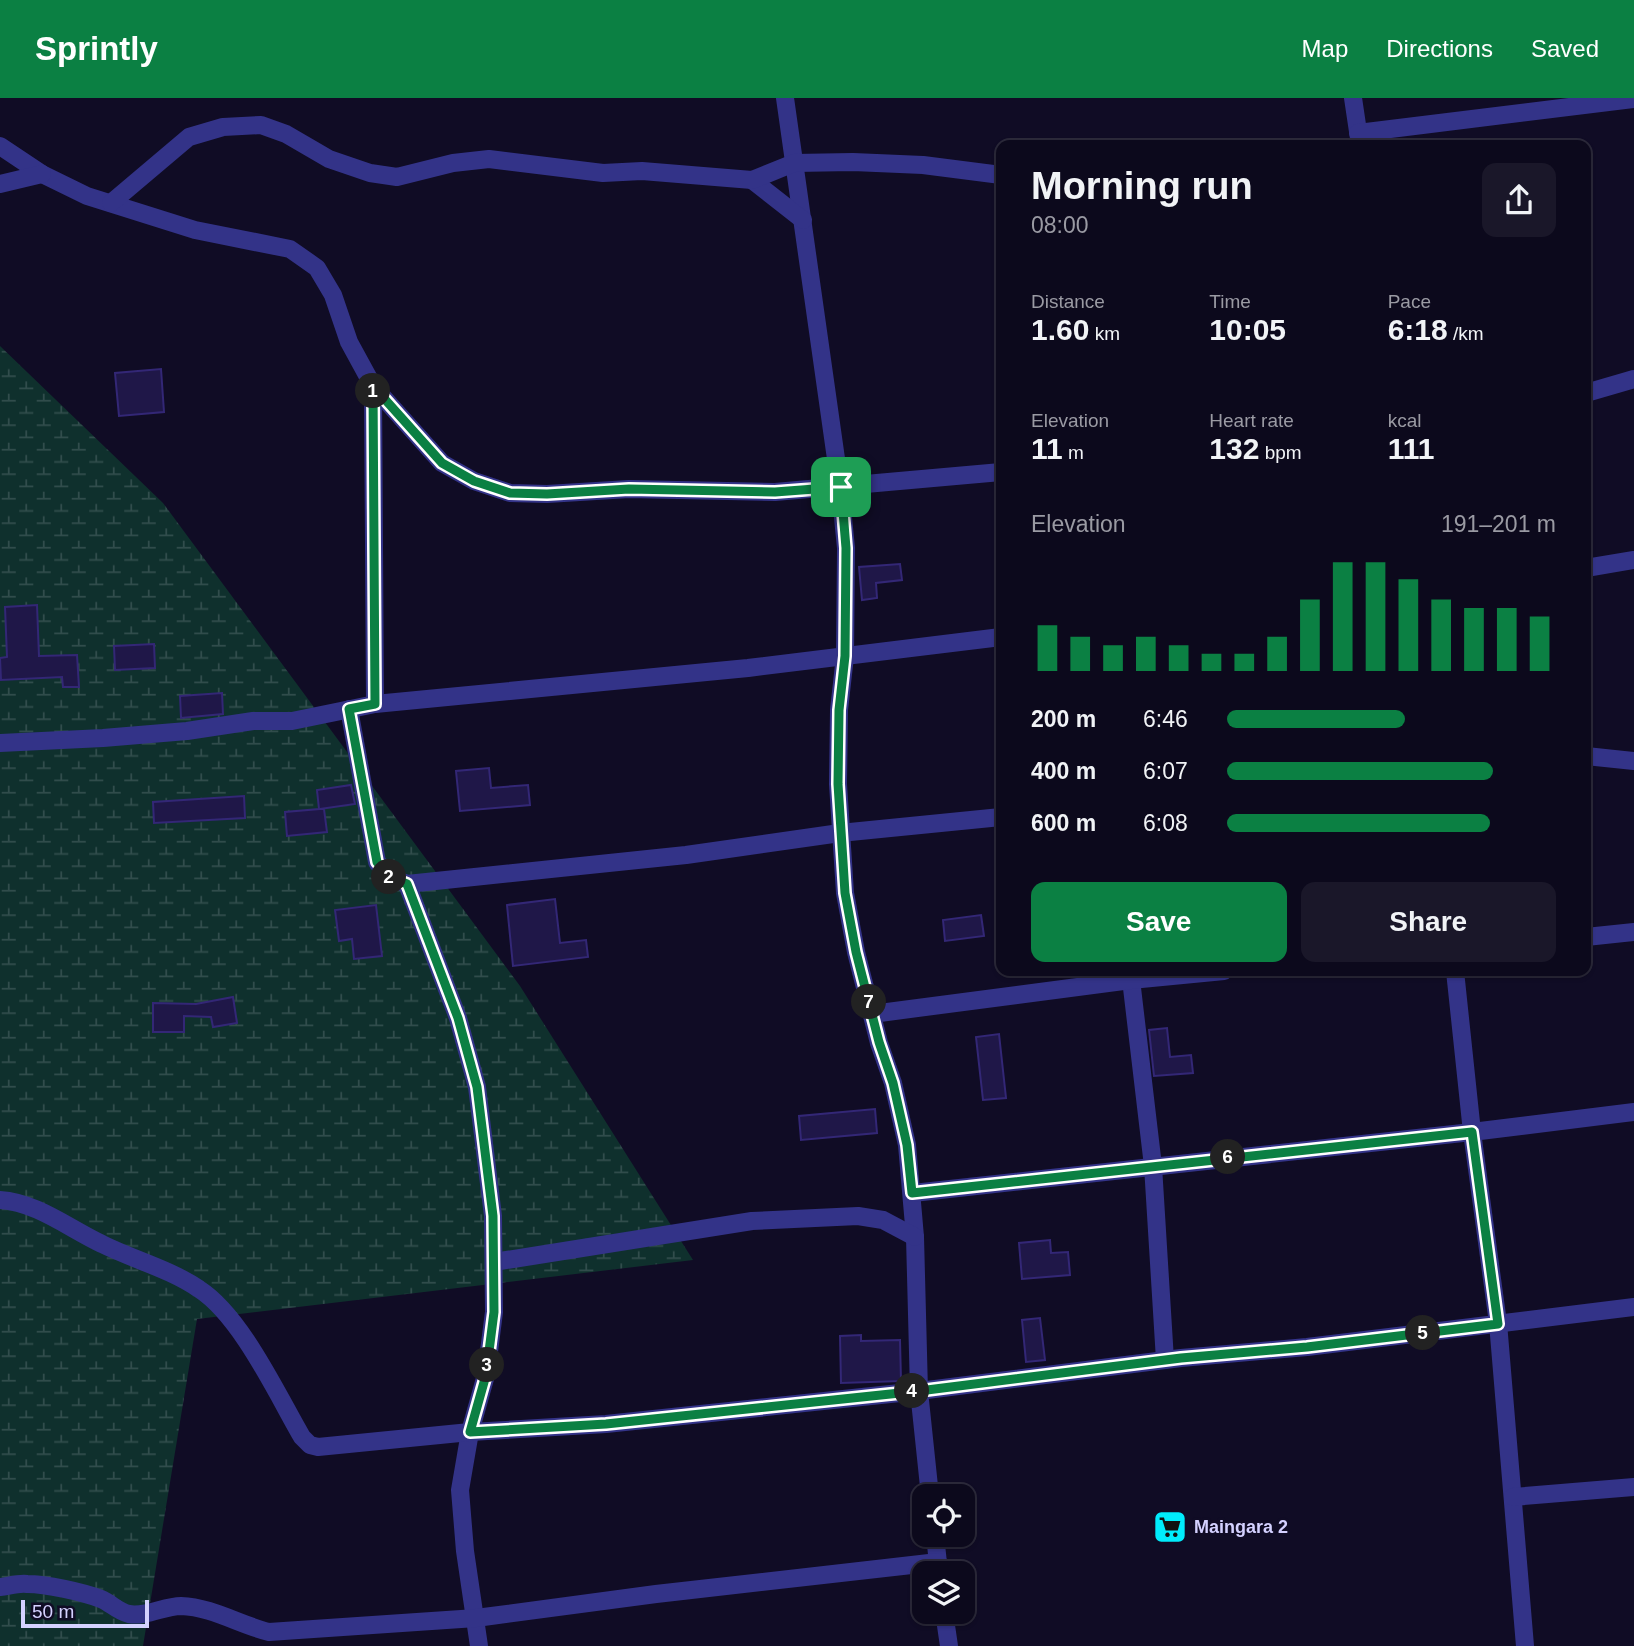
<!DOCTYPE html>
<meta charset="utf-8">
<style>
body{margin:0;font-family:Helvetica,sans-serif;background:#1a1729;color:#f1f3f6;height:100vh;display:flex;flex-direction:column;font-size:26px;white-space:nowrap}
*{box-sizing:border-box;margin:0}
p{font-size:23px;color:#9a9aa3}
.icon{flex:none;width:38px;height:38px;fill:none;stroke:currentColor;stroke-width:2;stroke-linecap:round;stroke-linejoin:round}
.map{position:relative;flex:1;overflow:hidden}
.side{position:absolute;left:996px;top:42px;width:595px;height:836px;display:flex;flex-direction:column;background:#0c091c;border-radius:14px;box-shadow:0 2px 5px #0004,0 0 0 2px #2c2a3b}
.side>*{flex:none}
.tools{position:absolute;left:912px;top:1386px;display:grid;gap:14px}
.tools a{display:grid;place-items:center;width:63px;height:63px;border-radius:14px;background:#0c091c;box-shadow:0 2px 5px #0004,0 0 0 2px #2c2a3b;font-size:35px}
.scale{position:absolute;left:21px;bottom:18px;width:128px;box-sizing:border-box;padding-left:7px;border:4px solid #d4d1ff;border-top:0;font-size:19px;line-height:24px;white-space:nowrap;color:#d4d1ff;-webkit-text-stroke:5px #100c25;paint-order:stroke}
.pin{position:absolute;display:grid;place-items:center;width:60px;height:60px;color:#fff;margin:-30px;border-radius:14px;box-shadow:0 4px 10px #0006}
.km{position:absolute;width:35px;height:35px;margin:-18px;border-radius:50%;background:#222;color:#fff;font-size:19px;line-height:35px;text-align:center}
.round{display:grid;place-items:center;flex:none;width:74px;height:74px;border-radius:14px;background:#1a1729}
.overview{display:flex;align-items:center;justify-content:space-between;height:119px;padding:0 35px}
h1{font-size:38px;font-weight:800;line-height:52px}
.stats{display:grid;grid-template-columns:repeat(3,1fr);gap:10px;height:119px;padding:7px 35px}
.stats div{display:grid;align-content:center}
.stats b{font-size:30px;font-weight:800}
.stats small{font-size:19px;font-weight:400}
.stats p{font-size:19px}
.chart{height:196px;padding:14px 35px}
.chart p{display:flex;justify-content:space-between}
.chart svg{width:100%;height:126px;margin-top:7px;stroke:#0b8043;stroke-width:6}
.button{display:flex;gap:14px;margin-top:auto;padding:14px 35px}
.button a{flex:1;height:80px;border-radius:14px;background:#0b8043;color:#fff;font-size:28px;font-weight:800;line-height:80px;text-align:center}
.button a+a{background:#1a1729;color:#f1f3f6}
ul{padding:0 35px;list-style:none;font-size:23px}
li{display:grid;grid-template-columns:112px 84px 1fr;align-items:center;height:52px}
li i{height:18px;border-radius:9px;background:#0b8043}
header{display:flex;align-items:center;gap:42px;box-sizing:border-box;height:98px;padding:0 35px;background:#0b8043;color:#fff}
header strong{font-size:33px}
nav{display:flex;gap:38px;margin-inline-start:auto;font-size:24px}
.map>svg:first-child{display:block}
.wetland{fill:url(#wetland-marsh)}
.building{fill:#1f1748;stroke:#332776;stroke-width:2}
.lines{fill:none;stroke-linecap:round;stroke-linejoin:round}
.minor{stroke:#338;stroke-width:18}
.route-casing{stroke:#fff;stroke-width:14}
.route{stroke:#0b8043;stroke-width:9}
.labels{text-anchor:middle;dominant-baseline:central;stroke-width:5;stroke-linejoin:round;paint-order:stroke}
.poi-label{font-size:18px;font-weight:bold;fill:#d4d1ff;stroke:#100c25;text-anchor:start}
</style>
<header>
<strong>Sprintly</strong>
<nav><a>Map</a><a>Directions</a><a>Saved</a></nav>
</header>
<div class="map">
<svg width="1634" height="1548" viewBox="0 0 1634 1548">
<defs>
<pattern id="wetland-marsh" width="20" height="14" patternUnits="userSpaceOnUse" patternTransform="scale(1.75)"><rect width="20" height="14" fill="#0f302d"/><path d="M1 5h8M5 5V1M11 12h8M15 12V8" fill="none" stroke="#314d4c"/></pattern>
</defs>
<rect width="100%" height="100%" fill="#100c25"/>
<path class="wetland" d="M0 248 163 405 520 888 693 1162 197 1221 143 1548H0Z"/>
<g class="building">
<path d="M161 271 164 314 119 318 115 275Z"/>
<path d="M900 466 902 482 876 485 877 500 862 502 859 469Z"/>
<path d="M37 507 39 558 77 557 79 589H63L62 579 1 582 0 560 7 559 5 509Z"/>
<path d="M154 546 155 570 115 572 114 548Z"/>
<path d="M222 595 223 616 181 620 180 598Z"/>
<path d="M489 670 491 690 528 687 530 707 460 713 456 673Z"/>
<path d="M351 687 355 706 320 711H324L327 734 287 738 285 714 319 711 317 692Z"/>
<path d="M244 698 245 720 154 725 153 704Z"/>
<path d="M555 801 560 845 586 842 588 859 513 868 507 807Z"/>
<path d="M376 807 382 858 354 861 352 841 339 843 335 812Z"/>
<path d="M981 817 984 838 945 843 943 822Z"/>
<path d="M233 899 237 925 213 929 211 919 184 918V934H153V905L196 906Z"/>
<path d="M1167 930 1170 959 1191 957 1193 975 1154 978 1149 932Z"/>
<path d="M999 936 1006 1000 983 1002 976 939Z"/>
<path d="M875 1011 877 1035 801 1042 799 1018Z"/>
<path d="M1050 1142 1051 1155 1068 1154 1070 1177 1022 1181 1019 1145Z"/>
<path d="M1040 1220 1045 1262 1026 1264 1022 1222Z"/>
<path d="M861 1237V1243L900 1242 901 1283 841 1285 840 1238Z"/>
</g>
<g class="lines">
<g class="minor">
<path d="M785 0 840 389 846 450 845 558 839 612 838 686 845 795 856 854 879 945 893 985 907 1047 915 1139 919 1293 930 1398"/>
<path d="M1353 0 1360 47"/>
<path d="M1358 35 1634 1"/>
<path d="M0 48 42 76 87 98 195 132 290 151 317 170 333 197 349 244 373 288 442 365 474 383 510 395 547 396 629 391 775 394 1001 374"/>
<path d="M752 82 803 122"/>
<path d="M0 86 42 76"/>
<path d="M111 105 189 39 223 29 261 27 286 36 329 61 370 75 397 79 453 65 489 61 603 75 642 73 752 82 794 65 853 64 923 67 1001 77"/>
<path d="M373 288 375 606"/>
<path d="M1586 295 1634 281"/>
<path d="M1586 470 1634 462"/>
<path d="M349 611 377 764 390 779 407 786 686 757 840 735 1001 719"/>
<path d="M0 645 103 640 187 633 253 623H292L375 606 748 570 1001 539"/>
<path d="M1586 658 1634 663"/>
<path d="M407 786 458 920 477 989 493 1118 494 1214 486 1277 470 1334 460 1392 465 1453 479 1548"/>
<path d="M1586 839 1634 834"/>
<path d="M1130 873 1153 1068 1165 1262"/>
<path d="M1455 873 1472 1034 1498 1225 1525 1548"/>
<path d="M872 916 1131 882 1224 873"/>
<path d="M913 1095 1472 1034 1634 1014"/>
<path d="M0 1102C36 1104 70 1131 102 1146 134 1162 170 1171 199 1191 241 1218 277 1296 302 1339L310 1347 318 1349 470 1334 606 1326 919 1293 1181 1260 1307 1249 1634 1209"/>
<path d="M494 1164 752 1123 858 1118 883 1122 915 1139"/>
<path d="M1513 1399 1634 1389"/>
<path d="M935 1437 939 1475"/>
<path d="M0 1489C9 1488 18 1485 27 1486 46 1486 83 1494 101 1501 111 1505 117 1513 129 1516 147 1519 164 1508 181 1508 212 1509 240 1527 269 1534L476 1520 656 1496 938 1464"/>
<path d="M944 1514 949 1548"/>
</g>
</g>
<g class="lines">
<defs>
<path id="route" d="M373 288 442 365 474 383 510 395 547 396 629 391 775 394 841 389 846 450 845 558 839 612 838 686 845 795 856 854 879 944 893 985 907 1047 912 1095 1472 1034 1498 1226 1307 1249 1181 1260 919 1293 606 1326 470 1334 486 1277 494 1214 493 1118 477 989 458 920 407 786 390 779 377 764 349 611 375 606Z"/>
</defs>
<use href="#route" class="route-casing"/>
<use href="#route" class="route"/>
</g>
<defs>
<symbol id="supermarket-square" viewBox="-11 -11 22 22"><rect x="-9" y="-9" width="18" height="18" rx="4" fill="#00ecfc" stroke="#100c25"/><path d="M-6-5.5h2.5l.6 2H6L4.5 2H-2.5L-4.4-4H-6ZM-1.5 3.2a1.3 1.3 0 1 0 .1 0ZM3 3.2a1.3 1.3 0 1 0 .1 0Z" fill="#111"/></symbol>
</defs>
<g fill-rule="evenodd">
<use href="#supermarket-square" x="1151" y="1410" width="38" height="38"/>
</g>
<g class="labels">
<g class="poi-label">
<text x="1194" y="1429">Maingara 2</text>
</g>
</g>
</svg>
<div class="tools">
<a><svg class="icon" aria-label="locate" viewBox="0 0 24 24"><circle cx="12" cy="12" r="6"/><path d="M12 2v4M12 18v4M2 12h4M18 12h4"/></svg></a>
<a><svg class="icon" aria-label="layers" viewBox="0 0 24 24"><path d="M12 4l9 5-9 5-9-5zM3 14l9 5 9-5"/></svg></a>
</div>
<div class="scale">50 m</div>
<div class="pin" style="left:841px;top:389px;background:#1e9e55"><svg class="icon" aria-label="arrive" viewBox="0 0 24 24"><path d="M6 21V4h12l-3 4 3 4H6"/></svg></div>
<b class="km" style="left:373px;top:293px">1</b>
<b class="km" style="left:389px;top:779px">2</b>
<b class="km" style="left:487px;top:1267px">3</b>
<b class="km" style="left:912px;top:1293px">4</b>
<b class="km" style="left:1423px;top:1235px">5</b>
<b class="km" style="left:1228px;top:1059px">6</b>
<b class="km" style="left:869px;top:904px">7</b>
<section class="side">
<div class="overview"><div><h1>Morning run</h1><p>08:00</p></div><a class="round"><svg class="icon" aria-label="share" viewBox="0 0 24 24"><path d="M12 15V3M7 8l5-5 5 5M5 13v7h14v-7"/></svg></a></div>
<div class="stats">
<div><p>Distance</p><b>1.60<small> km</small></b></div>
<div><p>Time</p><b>10:05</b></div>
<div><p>Pace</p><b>6:18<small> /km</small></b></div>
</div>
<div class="stats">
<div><p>Elevation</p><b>11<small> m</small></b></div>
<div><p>Heart rate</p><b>132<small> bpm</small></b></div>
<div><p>kcal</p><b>111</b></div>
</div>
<div class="chart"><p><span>Elevation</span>191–201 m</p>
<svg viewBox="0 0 160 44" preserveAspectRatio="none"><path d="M5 44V28M15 44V32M25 44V35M35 44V32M45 44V35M55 44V38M65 44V38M75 44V32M85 44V19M95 44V6M105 44V6M115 44V12M125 44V19M135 44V22M145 44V22M155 44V25"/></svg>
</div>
<ul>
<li><b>200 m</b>6:46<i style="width:54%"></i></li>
<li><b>400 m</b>6:07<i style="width:81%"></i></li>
<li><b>600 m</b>6:08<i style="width:80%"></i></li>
</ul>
<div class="button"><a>Save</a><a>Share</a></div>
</section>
</div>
